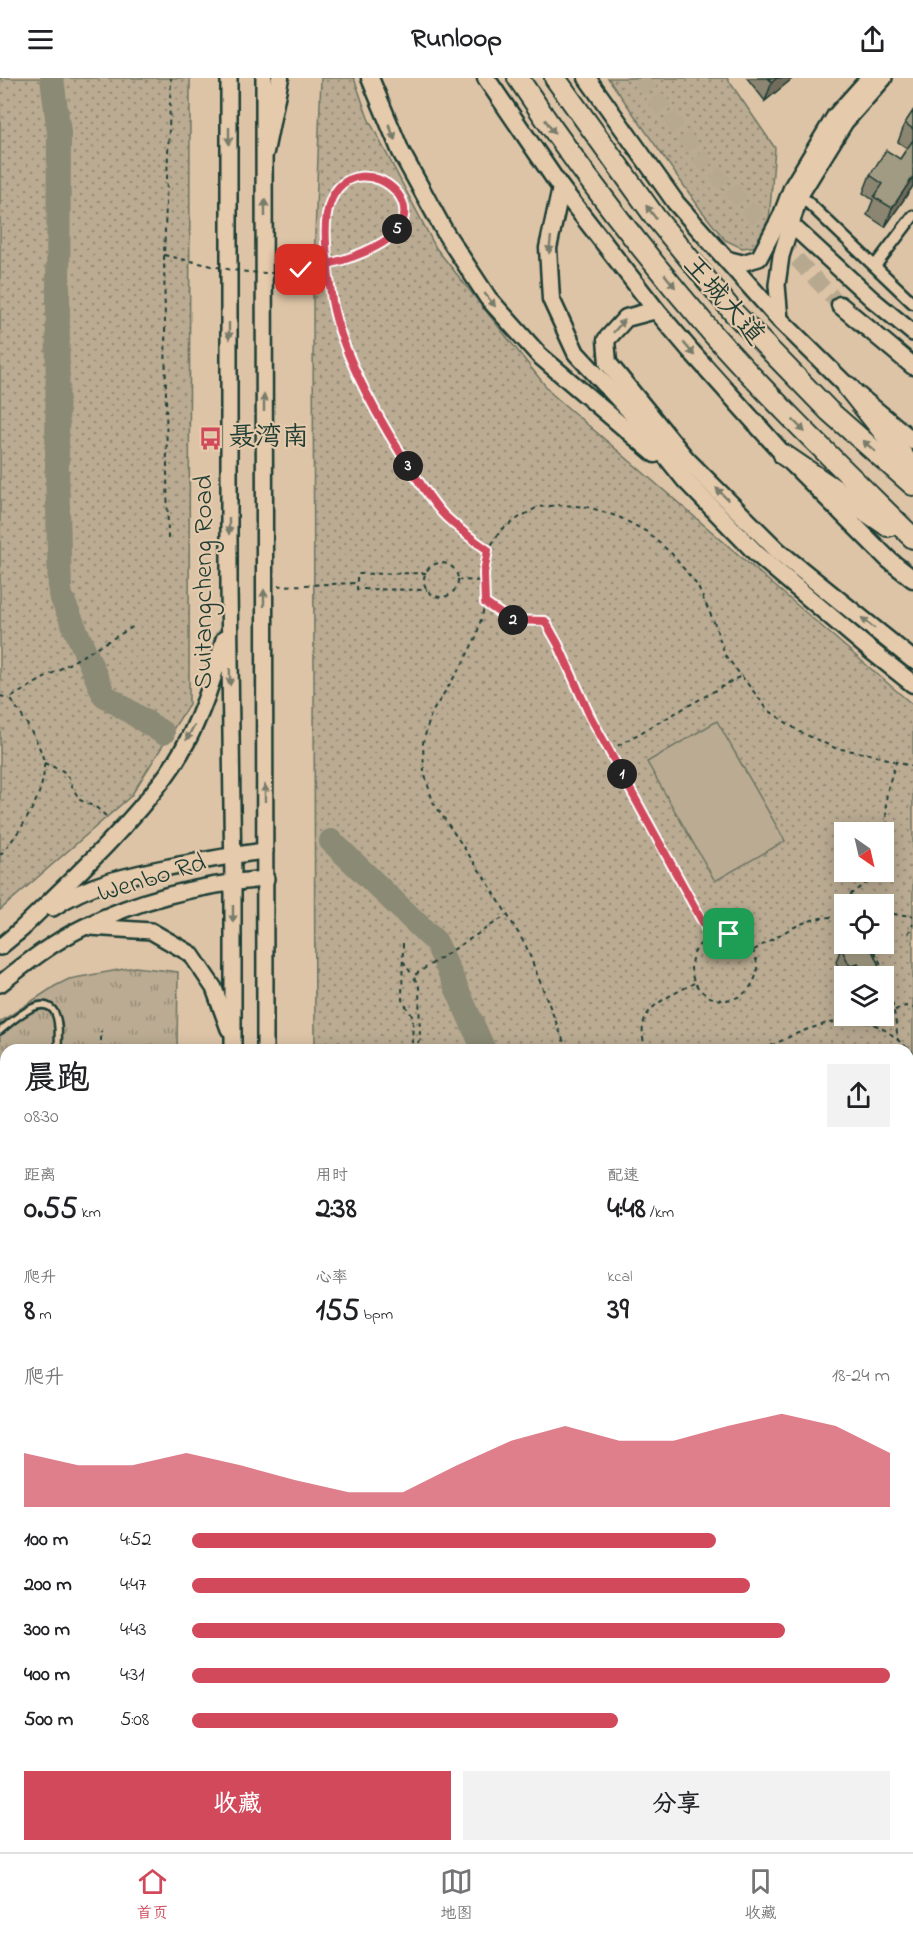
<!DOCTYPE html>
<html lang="zh">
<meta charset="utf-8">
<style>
body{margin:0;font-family:"Indie Flower","LXGW WenKai TC",sans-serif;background:#f2f2f2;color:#202124;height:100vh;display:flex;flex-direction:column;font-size:22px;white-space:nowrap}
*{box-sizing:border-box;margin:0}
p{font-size:20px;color:#757577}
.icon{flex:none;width:33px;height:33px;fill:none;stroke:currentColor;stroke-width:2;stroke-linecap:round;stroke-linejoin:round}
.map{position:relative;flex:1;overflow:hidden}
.details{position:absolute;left:0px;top:966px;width:914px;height:808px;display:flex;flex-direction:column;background:#fff;border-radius:18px 18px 0 0;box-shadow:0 3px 15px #0003}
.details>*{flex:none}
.needle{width:39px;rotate:146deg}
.buttons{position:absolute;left:834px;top:744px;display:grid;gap:12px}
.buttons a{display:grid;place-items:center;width:60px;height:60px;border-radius:0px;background:#fff;box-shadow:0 3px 15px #0003;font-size:30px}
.pin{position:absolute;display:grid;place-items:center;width:51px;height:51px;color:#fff;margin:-26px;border-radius:12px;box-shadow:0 3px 9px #0006}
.km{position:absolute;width:30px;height:30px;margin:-15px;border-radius:50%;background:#222;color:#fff;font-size:16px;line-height:30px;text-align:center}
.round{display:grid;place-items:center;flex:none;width:63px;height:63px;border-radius:0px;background:#f2f2f2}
.head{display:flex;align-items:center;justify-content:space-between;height:102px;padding:0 24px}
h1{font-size:33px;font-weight:800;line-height:45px}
.metrics{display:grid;grid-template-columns:repeat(3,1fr);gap:9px;height:102px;padding:6px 24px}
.metrics div{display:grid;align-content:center}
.metrics b{font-size:30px;font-weight:800}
.metrics small{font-size:16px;font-weight:400}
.metrics p{font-size:16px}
.chart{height:168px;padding:12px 24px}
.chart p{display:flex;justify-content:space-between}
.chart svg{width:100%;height:108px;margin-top:6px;fill:#d1495b;opacity:.7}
.primary-button{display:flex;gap:12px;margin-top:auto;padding:12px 24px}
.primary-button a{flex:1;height:69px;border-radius:0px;background:#d1495b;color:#fff;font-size:24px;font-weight:800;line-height:69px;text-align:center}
.primary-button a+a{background:#f2f2f2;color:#202124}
ul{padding:0 24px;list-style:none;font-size:20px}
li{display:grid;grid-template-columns:96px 72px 1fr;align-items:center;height:45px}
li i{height:15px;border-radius:8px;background:#d1495b}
header{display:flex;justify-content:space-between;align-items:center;height:78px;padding:0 24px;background:#fff;font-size:27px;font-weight:800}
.menu{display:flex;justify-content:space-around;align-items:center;height:84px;border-top:2px solid #e0e0e0;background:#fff;font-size:16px;color:#757577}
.menu a{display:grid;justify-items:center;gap:3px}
.menu .on{color:#d1495b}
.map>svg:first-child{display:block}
.grass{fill:url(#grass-tufts);stroke:#6c7463;stroke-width:1.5}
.park{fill:url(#park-dots);stroke:#6c7463;stroke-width:1.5;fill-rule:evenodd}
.pitch{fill:#baab92;stroke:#6c7463;stroke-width:1.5}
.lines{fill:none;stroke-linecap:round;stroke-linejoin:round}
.river{stroke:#8b8a75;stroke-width:24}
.primary-tunnel{stroke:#b7a990;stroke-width:16;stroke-dasharray:16 8;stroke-linecap:butt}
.lane-casing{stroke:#1f3d34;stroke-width:10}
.street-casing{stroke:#1f3d34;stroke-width:15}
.secondary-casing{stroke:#1f3d34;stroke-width:20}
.primary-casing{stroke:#1f3d34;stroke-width:21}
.highway-casing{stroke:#1f3d34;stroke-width:24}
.path{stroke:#1f3d34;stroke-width:2;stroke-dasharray:4.5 4.5;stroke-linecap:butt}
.lane{stroke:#e5caac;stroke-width:5}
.street{stroke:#e5caac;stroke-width:10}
.secondary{stroke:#e5caac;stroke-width:15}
.primary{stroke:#e5caac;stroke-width:16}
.highway{stroke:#e5caac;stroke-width:20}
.path-bridge{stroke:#1f3d34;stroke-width:2;stroke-dasharray:4.5 4.5;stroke-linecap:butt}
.wall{fill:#8b8571;stroke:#1f3d34;stroke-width:1.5}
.shaded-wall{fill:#716c5c;stroke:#1f3d34;stroke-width:1.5}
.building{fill:#a29b83;stroke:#1f3d34;stroke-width:1.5}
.oneway{fill:#787c6a}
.route-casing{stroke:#fff;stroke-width:12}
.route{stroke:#d1495b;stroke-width:8}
.labels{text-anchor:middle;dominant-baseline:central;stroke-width:4.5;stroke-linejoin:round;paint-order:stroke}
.street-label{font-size:27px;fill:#1f3d34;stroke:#e5caac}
.poi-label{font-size:27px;fill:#1f3d34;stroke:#e5caac;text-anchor:start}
</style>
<header><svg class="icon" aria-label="menu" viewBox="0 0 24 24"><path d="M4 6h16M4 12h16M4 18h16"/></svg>Runloop<svg class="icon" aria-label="share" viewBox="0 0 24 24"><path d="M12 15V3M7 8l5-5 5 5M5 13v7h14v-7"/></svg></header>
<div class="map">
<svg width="913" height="1774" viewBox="0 0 913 1774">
<defs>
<pattern id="grass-tufts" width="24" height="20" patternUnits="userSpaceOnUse" patternTransform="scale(1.5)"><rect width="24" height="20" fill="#baab92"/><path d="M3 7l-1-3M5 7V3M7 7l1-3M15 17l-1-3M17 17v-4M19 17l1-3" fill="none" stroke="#978c78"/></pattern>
<pattern id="park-dots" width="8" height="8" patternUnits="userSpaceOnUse" patternTransform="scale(1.5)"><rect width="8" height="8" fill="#baab92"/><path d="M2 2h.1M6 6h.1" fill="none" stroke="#978c78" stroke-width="1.8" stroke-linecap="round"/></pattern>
</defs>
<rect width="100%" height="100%" fill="#ddc4a7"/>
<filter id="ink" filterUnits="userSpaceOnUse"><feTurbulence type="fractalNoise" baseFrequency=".0167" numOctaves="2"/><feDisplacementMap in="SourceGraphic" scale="12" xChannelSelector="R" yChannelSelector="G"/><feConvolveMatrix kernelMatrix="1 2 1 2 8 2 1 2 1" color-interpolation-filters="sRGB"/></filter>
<g filter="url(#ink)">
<path class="grass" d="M135 889 178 894 177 972H6V1768H176V1774H0V944L55 908 69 901Z"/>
<g class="park">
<path d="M0 0H190L189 626 131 718 0 832Z"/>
<path d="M321 0H354L368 40 436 170 552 316 913 627V1733L908 1750V972H315L313 210ZM844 754H884V794H844ZM844 826H884V866H844ZM844 898H884V938H844Z"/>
<path d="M608 0H727L775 70 768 155 759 168 742 170 725 162 701 132Z"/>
<path d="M318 1769H902L900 1774H318Z"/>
</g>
<path class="pitch" d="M717 643 785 763 715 803 647 684Z"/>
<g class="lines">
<g class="river">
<path d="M52 0 59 55 57 389 60 516 104 617 163 655"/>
<path d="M331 763 436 864 484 972"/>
<path d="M908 1683 913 1690"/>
</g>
<path class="primary-tunnel" d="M640 0 696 75 840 227"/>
<defs>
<g id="lane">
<path d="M0 953C11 944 43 913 55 935 60 946 58 960 58 972"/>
<path d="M0 1308 6 1296"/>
<path d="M0 1399 6 1404"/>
<path d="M0 1518 5 1533 0 1593"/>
</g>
<g id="street">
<path d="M796 113 913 225"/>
<path d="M875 188 913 138"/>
</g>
<g id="secondary">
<path d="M229 0V509L233 803V972"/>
<path d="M264 0 265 972"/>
<path d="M784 140 872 221 913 255"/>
<path d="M726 181 742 185 759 180 781 138 792 109 835 38 869 0"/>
<path d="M780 242 777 207 781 178 800 117 845 44 884 0"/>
<path d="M53 830C89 804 136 796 179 787 208 782 236 776 265 773"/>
<path d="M90 849 151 853 191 876 214 910 229 951"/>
<path d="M17 855C68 805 122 756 165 699 195 659 212 609 224 561"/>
<path d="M0 869 23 850"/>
<path d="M0 906C26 885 53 864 84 849 139 821 204 806 266 801"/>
<path d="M231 1774V1768"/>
<path d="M263 1774V1768"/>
</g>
<g id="primary">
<path d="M370 0 401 74 446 156 488 220 539 277 655 376"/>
<path d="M486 0 561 110 656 232 690 272 784 377 889 482 913 501"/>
<path d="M587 0 676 125 780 242 848 309 913 363"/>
<path d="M265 74 280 0"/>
<path d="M561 110 548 170 551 221 576 275 628 331 685 402 757 476 869 571 913 606"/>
<path d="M840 227 913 288"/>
<path d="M656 232 626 240 606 262 608 285 687 382 778 473 913 582"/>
</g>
<g id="highway">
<path d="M518 0C577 89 643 175 713 256 776 327 845 393 913 460"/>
<path d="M555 0 655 139 733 234 829 333 913 407"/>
<path d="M848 309 913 391"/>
<path d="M784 377 888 448"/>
</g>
</defs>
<use href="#lane" class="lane-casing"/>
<use href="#street" class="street-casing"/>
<use href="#secondary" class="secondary-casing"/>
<use href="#primary" class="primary-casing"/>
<use href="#highway" class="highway-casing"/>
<g class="path">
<path d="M327 180 332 224 339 248 368 317 394 366 427 415 444 437 488 472"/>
<path d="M168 461 164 177 171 0"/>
<circle cx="441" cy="502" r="17"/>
<path d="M426 495 357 496V511L427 512"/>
<path d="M457 502 484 503"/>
<path d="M278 508 357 505"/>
<path d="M485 525 510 542 545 544 558 566 590 638 711 859"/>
<path d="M0 618 9 620"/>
<path d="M610 672 741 598"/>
<path d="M44 685 63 693 71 703 72 709 80 722 97 730 107 739"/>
<path d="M0 777C19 756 46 716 44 686 43 668 20 635 10 620L136 547"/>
<path d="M884 791C900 767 886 756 886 731 885 715 891 700 896 684"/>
<path d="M847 826 851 816 881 794"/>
<path d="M884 835 913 838"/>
<circle cx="724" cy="889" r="33"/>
<path d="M908 856 913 846"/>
<path d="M403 865 402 922 413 939 412 970"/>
<path d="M870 866C889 896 894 928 898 963"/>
<path d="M754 872C782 856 811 834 844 840"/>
<path d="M403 883 413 898"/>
<path d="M895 932 906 928 913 930"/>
<path d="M101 972V953"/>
<path d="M412 972 420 962 419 908 413 898 507 837"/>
<path d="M567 972 526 868 490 808 433 724 424 694 423 665 431 636 463 585 476 559 485 527 484 495 488 472 501 452 520 439 538 429 562 427 588 429 619 439 647 454 672 476 697 507 714 544 725 577 768 632 800 654 835 670 875 677 913 689"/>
<path d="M646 972C632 930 664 922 694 905"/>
<path d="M763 972C795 955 838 934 875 947 889 952 902 966 913 975"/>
<path d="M908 1119 913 1118"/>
<path d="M908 1429 913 1425"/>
<path d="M908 1474 913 1477"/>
<path d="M908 1504 913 1497"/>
<path d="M605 1768 607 1774"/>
<path d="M428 1774 429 1768"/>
<path d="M769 1774 771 1768"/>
</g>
<use href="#lane" class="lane"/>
<use href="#street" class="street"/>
<use href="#secondary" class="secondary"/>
<use href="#primary" class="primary"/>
<use href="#highway" class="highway"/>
<path class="path-bridge" d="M164 177C197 184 233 195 268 195 286 195 304 191 322 188 340 184 358 179 374 170 385 163 399 155 403 142 413 109 367 86 342 106 321 124 326 155 327 180"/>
</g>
<g class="wall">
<path d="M747 0H793L765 23Z"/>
<path d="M913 33V108L885 149 867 137 873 122 863 115 870 97 900 81 907 70 898 64 905 45Z"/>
<path d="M851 866H869L889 910 884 924V898H844V901L836 884 841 870Z"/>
</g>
<g class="shaded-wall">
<path d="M777 0H793L765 23 772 4Z"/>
<path d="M913 99V108L885 149 892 130Z"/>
<path d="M858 885 853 898H846L850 888Z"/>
<path d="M889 910 884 924V912Z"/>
<path d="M6 1274V1287L0 1292V1279Z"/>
</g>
<g class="building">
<path d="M768 0H777L772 4Z"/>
<path d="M913 33V51L905 45Z"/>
<path d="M913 62V99L892 130 874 119 883 106 870 97 886 72 900 81Z"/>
<path d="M851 866H869L889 910 884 912V898H864L858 885 850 888 841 870Z"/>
<path d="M0 1033 6 1039V1274L0 1279Z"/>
<path d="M808 1768H834L852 1774H806Z"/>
</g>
<defs><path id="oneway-solid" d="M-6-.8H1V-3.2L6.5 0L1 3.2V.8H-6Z" transform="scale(1.5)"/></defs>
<g class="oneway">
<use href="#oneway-solid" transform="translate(550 49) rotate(56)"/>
<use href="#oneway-solid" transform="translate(392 54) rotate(67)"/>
<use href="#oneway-solid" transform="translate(229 58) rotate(90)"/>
<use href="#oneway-solid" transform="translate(265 130) rotate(-90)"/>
<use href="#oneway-solid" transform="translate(651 134) rotate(-127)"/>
<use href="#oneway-solid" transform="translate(550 167) rotate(96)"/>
<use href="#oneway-solid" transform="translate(670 203) rotate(51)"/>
<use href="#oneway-solid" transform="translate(490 222) rotate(51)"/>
<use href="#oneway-solid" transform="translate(619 248) rotate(-48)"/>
<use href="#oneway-solid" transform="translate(229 253) rotate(90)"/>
<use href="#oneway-solid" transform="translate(689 271) rotate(50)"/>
<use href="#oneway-solid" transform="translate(264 325) rotate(-90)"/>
<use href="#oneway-solid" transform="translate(799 348) rotate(45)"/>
<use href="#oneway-solid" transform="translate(869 368) rotate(-139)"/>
<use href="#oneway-solid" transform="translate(722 416) rotate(-135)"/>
<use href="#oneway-solid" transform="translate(229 448) rotate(90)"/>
<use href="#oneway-solid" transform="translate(264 520) rotate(-90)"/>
<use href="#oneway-solid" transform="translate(868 545) rotate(-141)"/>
<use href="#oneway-solid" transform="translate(230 599) rotate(89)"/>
<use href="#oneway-solid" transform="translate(190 655) rotate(118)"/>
<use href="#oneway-solid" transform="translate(265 715) rotate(-90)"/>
<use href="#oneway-solid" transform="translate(233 836) rotate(90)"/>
</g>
</g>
<g class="lines" filter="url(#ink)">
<defs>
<path id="route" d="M301 192C330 186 357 180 382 165 457 120 318 41 326 165 327 184 329 204 332 223 342 279 384 351 416 399 425 412 434 427 445 438 459 451 473 462 488 472L484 495 485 525 510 542 545 543 558 566 590 638 711 859 729 856"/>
</defs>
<use href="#route" class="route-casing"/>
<use href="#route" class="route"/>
</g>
<defs>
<symbol id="bus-bare" viewBox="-9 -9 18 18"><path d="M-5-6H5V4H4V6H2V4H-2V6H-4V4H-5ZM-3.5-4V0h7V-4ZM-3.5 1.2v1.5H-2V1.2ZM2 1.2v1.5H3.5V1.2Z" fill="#d1495b" stroke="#e5caac" stroke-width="2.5" paint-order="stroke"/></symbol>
</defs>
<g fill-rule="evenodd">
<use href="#bus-bare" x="194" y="344" width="33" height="33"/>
</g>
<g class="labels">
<g class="street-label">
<text transform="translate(723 223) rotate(49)">王城大道</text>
<text transform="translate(204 504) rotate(-90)">Suitangcheng Road</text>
<text transform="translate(152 801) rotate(-17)">Wenbo Rd</text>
</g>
<g class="poi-label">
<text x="228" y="360">聂湾南</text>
</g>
</g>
</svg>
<div class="buttons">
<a><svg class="needle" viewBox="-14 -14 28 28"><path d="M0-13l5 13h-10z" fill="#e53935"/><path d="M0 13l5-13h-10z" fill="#757577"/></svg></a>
<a><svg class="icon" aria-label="locate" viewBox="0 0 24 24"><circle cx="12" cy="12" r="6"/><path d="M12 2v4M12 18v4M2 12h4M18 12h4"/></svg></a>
<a><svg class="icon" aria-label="layers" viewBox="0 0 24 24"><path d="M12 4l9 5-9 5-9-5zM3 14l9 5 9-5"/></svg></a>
</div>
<div class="pin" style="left:729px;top:856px;background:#1e9e55"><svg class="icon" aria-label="arrive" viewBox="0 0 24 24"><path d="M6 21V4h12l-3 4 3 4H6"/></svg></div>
<div class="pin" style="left:301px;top:192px;background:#d93025"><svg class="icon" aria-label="check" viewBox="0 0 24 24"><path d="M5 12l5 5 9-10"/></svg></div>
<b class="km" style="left:622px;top:696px">1</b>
<b class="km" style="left:513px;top:542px">2</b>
<b class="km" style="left:408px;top:388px">3</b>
<b class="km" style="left:397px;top:151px">5</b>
<section class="details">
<div class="head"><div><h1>晨跑</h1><p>08:30</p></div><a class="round"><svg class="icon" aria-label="share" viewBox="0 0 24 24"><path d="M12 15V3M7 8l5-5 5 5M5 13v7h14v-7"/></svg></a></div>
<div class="metrics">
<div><p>距离</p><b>0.55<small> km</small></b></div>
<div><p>用时</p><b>2:38</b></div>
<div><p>配速</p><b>4:48<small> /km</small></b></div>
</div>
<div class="metrics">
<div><p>爬升</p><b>8<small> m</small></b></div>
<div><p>心率</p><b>155<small> bpm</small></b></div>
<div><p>kcal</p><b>39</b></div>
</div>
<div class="chart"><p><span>爬升</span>18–24 m</p>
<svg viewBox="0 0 160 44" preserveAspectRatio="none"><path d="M0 44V22L10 27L20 27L30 22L40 27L50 33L60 38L70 38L80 27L90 17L100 11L110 17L120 17L130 11L140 6L150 11L160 22V44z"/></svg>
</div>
<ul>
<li><b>100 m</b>4:52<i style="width:75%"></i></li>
<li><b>200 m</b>4:47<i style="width:80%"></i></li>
<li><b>300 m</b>4:43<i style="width:85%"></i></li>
<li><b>400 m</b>4:31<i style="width:100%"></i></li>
<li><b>500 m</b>5:08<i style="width:61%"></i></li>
</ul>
<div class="primary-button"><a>收藏</a><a>分享</a></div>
</section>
</div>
<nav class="menu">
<a class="on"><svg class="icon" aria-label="home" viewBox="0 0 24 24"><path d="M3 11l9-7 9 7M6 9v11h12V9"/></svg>首页</a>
<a><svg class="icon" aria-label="map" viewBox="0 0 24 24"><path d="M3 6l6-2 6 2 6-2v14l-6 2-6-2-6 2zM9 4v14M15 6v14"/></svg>地图</a>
<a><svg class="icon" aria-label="saved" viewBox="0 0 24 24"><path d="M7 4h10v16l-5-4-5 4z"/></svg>收藏</a>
</nav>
